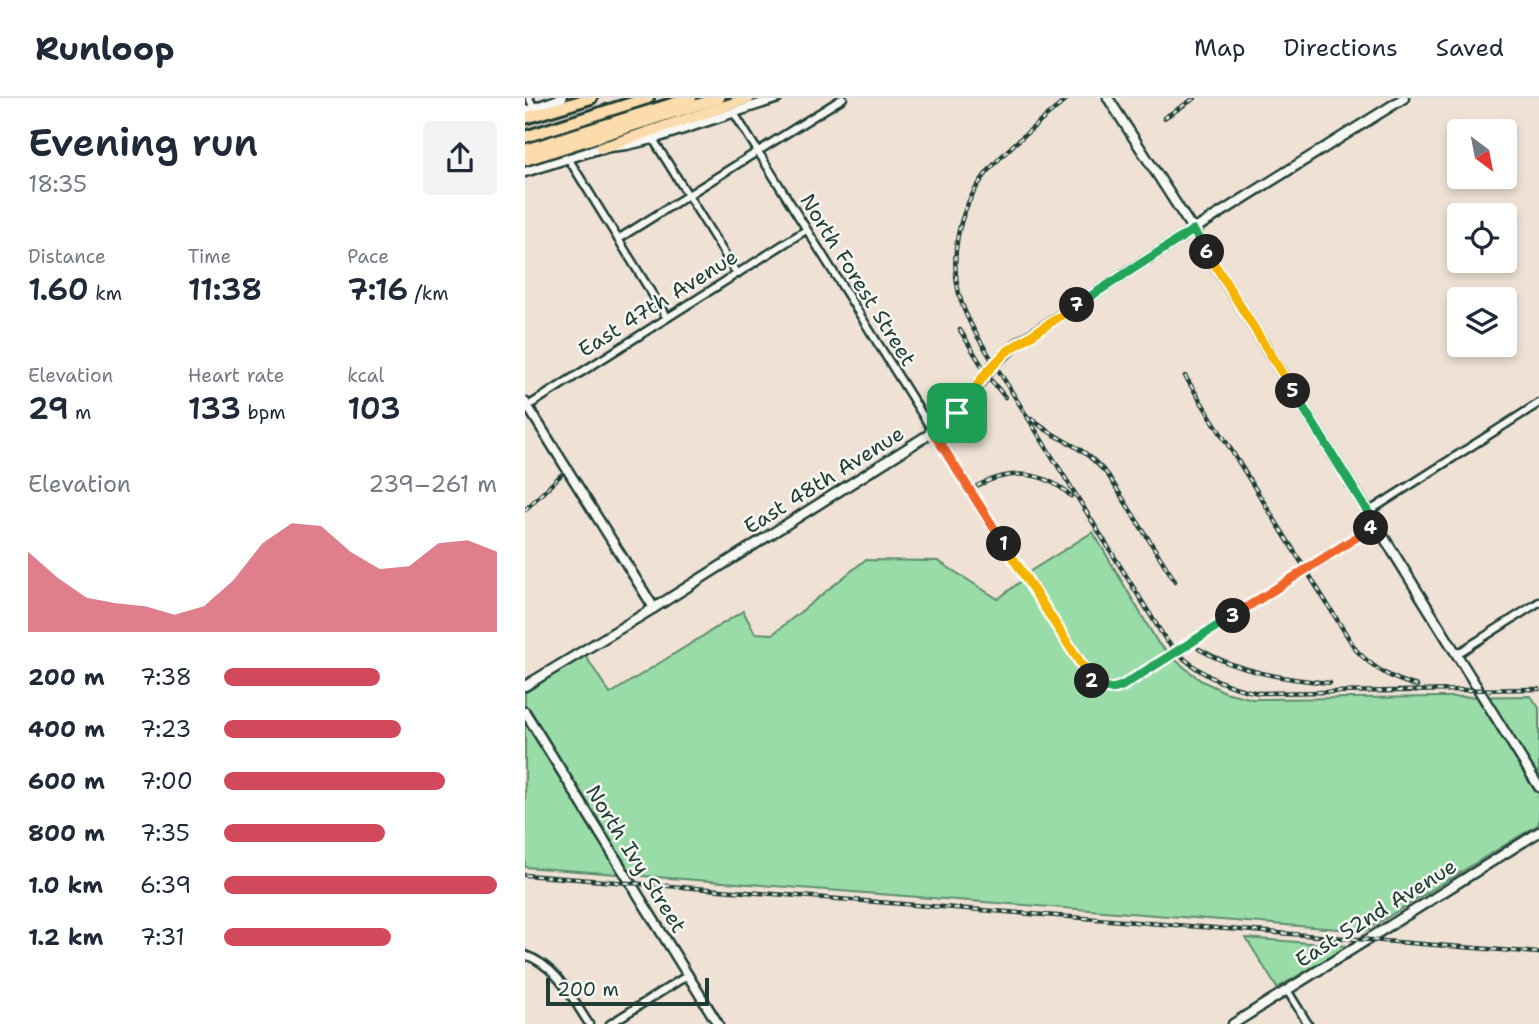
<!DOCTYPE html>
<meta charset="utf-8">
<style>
body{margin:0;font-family:"Shantell Sans",sans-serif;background:#f2f2f3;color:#1f2937;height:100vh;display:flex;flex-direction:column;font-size:26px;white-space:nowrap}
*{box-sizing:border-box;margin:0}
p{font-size:23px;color:#747a83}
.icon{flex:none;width:38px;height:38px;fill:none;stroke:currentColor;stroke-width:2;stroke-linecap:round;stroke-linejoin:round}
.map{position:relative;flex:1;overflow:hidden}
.panel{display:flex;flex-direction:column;background:#fff;width:525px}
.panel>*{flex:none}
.needle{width:46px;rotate:148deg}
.buttons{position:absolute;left:922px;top:21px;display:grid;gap:14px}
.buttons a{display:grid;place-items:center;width:70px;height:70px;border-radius:7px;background:#fff;box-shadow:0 4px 10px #0003;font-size:35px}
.scale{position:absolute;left:21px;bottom:18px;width:163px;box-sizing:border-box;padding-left:7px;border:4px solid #1f3d34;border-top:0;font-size:19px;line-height:24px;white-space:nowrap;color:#1f3d34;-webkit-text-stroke:5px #f6f6f2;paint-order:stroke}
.pin{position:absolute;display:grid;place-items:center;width:60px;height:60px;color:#fff;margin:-30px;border-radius:14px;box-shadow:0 4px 10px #0006}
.km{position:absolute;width:35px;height:35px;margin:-18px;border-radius:50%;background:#222;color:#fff;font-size:19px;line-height:35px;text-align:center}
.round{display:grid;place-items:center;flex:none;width:74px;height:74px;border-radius:7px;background:#f2f2f3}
.headline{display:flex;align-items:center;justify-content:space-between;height:119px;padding:0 28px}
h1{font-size:38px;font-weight:600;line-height:52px}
.metrics{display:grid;grid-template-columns:repeat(3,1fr);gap:10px;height:119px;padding:7px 28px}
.metrics div{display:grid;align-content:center}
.metrics b{font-size:30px;font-weight:600}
.metrics small{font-size:19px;font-weight:400}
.metrics p{font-size:19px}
.chart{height:196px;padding:14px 28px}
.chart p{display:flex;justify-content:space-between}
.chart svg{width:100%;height:126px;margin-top:7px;fill:#d1495b;opacity:.7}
ul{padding:0 28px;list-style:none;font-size:23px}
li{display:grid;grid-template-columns:112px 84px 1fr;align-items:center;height:52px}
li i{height:18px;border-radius:9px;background:#d1495b}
header{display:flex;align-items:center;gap:42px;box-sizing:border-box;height:98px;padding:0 35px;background:#fff;border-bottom:2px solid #e0e1e3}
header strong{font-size:33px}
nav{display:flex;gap:38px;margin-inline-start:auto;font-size:24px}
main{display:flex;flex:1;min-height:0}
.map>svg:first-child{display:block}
.green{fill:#99dca7;stroke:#5c8c6e;stroke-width:2}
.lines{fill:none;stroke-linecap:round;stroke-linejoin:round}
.street-casing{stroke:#1f3d34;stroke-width:11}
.secondary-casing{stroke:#1f3d34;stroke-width:13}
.highway-casing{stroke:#1f3d34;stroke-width:16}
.street{stroke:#f6f6f2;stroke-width:6}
.secondary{stroke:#f6f6f2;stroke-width:8}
.highway{stroke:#fcdcac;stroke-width:10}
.rail-casing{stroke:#1f3d34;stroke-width:4.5}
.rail{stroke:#f6f6f2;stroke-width:2;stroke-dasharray:5;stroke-linecap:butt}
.split-1-casing{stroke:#fff;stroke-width:14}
.split-2-casing{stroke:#fff;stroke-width:14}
.split-3-casing{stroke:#fff;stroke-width:14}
.split-4-casing{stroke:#fff;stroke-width:14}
.split-5-casing{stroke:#fff;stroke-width:14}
.split-6-casing{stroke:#fff;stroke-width:14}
.split-7-casing{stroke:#fff;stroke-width:14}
.split-8-casing{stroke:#fff;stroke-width:14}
.split-1{stroke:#f0652b;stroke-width:9}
.split-2{stroke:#f5b400;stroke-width:9}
.split-3{stroke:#22a559;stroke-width:9}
.split-4{stroke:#f0652b;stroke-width:9}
.split-5{stroke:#22a559;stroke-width:9}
.split-6{stroke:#f5b400;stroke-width:9}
.split-7{stroke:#22a559;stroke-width:9}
.split-8{stroke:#f5b400;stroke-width:9}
.labels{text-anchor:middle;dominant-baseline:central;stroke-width:5;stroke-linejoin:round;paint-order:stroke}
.street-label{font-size:21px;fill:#1f3d34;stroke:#f6f6f2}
</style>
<header>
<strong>Runloop</strong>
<nav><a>Map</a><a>Directions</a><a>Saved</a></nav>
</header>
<main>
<section class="panel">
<div class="headline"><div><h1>Evening run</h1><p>18:35</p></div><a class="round"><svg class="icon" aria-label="share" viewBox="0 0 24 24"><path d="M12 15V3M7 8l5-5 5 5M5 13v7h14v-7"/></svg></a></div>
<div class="metrics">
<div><p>Distance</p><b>1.60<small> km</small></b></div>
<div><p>Time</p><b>11:38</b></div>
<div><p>Pace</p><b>7:16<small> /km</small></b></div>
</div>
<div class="metrics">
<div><p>Elevation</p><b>29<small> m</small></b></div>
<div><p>Heart rate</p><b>133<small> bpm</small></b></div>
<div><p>kcal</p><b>103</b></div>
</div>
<div class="chart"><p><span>Elevation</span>239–261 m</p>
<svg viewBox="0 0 160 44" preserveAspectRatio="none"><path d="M0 44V16L10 25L20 32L30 34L40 35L50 38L60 35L70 26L80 13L90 6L100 7L110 16L120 22L130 21L140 13L150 12L160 16V44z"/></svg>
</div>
<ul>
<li><b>200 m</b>7:38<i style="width:57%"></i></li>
<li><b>400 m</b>7:23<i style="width:65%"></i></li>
<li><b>600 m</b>7:00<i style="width:81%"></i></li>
<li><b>800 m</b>7:35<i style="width:59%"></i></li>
<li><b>1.0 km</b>6:39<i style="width:100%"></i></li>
<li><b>1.2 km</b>7:31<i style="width:61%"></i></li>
</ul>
</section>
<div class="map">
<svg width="1014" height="926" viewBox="0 0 1014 926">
<rect width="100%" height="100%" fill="#efe2d5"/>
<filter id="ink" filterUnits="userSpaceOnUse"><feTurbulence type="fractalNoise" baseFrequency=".0143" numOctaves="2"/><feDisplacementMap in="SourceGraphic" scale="14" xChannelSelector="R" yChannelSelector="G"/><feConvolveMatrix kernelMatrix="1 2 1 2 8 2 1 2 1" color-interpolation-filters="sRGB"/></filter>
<g filter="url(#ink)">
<g class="green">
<path d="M568 434 633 545 653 564 675 582 700 594 728 601 1006 598 1014 610V726L840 833 0 769V595L60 557 85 596 218 513 230 535 248 536 340 462 413 463 473 501 496 483 504 474Z"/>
<path d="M721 840 823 848 752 890Z"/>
</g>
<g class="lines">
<defs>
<g id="street">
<path d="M4 0 9 10"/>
<path d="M209 15 475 441 503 483 563 577C573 592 585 594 601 586L851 427"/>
<path d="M128 41 212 176"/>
<path d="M43 60 142 220"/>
<path d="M93 141 318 0"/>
<path d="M3 308 281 132"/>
<path d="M843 414 1014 305"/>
<path d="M932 556 1014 504"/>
<path d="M0 857C32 868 46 899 64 926"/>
<path d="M762 892 783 926"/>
<path d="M85 926 163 877"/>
</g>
<g id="secondary">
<path d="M583 0 668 132 1014 689"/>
<path d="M0 13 37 0"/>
<path d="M0 74 76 50 102 47 128 41 253 0"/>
<path d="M0 304 129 510"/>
<path d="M0 588 129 510 414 330 434 312 469 266 493 245 668 132 879 0"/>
<path d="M0 614 193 926"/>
<path d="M708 926 1014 734"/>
</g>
<g id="highway">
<path d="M0 20 66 0"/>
<path d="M0 39 123 0"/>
<path d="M76 50 224 0"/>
<path d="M0 52 166 0"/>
<path d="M0 62 194 0"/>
</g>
</defs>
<use href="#street" class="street-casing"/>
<use href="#secondary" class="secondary-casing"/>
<use href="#highway" class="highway-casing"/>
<use href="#street" class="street"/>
<use href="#secondary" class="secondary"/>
<use href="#highway" class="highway"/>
<defs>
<g id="rail">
<path d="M543 0C517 23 482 49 461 76 433 111 423 160 436 203 440 216 447 229 454 241L641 542C665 571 697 589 734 595L1014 591"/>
<path d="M639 20 670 0"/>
<path d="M435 232 465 281 480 299"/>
<path d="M660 278 831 552C849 571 867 581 892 588"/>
<path d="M507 321C521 334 538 341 554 351 565 358 574 367 583 377L650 483"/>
<path d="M452 388C485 371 518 372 546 398"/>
<path d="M0 412 36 377"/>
<path d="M674 551C714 574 759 581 805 585"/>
<path d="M0 777 1014 855"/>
</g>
</defs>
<use href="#rail" class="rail-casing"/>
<use href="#rail" class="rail"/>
</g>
</g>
<g class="lines" filter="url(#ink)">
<defs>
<path id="split-1" d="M432 315 408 334 479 446"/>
<path id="split-2" d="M479 446 567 583"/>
<path id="split-3" d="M567 583C576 592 585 593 597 588L708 518"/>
<path id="split-4" d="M708 518 846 430"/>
<path id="split-5" d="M768 293 851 427 846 430"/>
<path id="split-6" d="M682 154 768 293"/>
<path id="split-7" d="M552 207 668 132 682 154"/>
<path id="split-8" d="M432 315 461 275 481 254 552 207"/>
</defs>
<use href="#split-1" class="split-1-casing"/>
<use href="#split-2" class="split-2-casing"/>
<use href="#split-3" class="split-3-casing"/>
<use href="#split-4" class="split-4-casing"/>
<use href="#split-5" class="split-5-casing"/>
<use href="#split-6" class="split-6-casing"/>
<use href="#split-7" class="split-7-casing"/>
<use href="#split-8" class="split-8-casing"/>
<use href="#split-1" class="split-1"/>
<use href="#split-2" class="split-2"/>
<use href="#split-3" class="split-3"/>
<use href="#split-4" class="split-4"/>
<use href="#split-5" class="split-5"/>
<use href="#split-6" class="split-6"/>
<use href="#split-7" class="split-7"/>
<use href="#split-8" class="split-8"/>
</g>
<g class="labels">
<g class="street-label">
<text transform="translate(333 182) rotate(58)">North Forest Street</text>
<text transform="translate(133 205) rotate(-32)">East 47th Avenue</text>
<text transform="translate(299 382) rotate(-32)">East 48th Avenue</text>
<text transform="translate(111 761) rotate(58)">North Ivy Street</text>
<text transform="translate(851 815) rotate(-32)">East 52nd Avenue</text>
</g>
</g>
</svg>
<div class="buttons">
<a><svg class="needle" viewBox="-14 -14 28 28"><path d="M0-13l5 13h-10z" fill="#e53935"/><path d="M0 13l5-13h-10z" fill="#747a83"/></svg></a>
<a><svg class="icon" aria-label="locate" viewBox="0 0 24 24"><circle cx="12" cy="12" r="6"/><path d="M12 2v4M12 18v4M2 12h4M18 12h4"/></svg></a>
<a><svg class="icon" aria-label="layers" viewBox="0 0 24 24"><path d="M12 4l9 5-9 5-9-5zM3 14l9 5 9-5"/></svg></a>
</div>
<div class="scale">200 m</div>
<div class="pin" style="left:432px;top:315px;background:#1e9e55"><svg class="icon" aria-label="arrive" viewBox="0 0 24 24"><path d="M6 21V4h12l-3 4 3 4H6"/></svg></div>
<b class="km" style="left:479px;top:446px">1</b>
<b class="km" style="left:567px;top:583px">2</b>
<b class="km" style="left:708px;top:518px">3</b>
<b class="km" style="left:846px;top:430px">4</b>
<b class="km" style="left:768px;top:293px">5</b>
<b class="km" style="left:682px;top:154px">6</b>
<b class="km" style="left:552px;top:207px">7</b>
</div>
</main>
